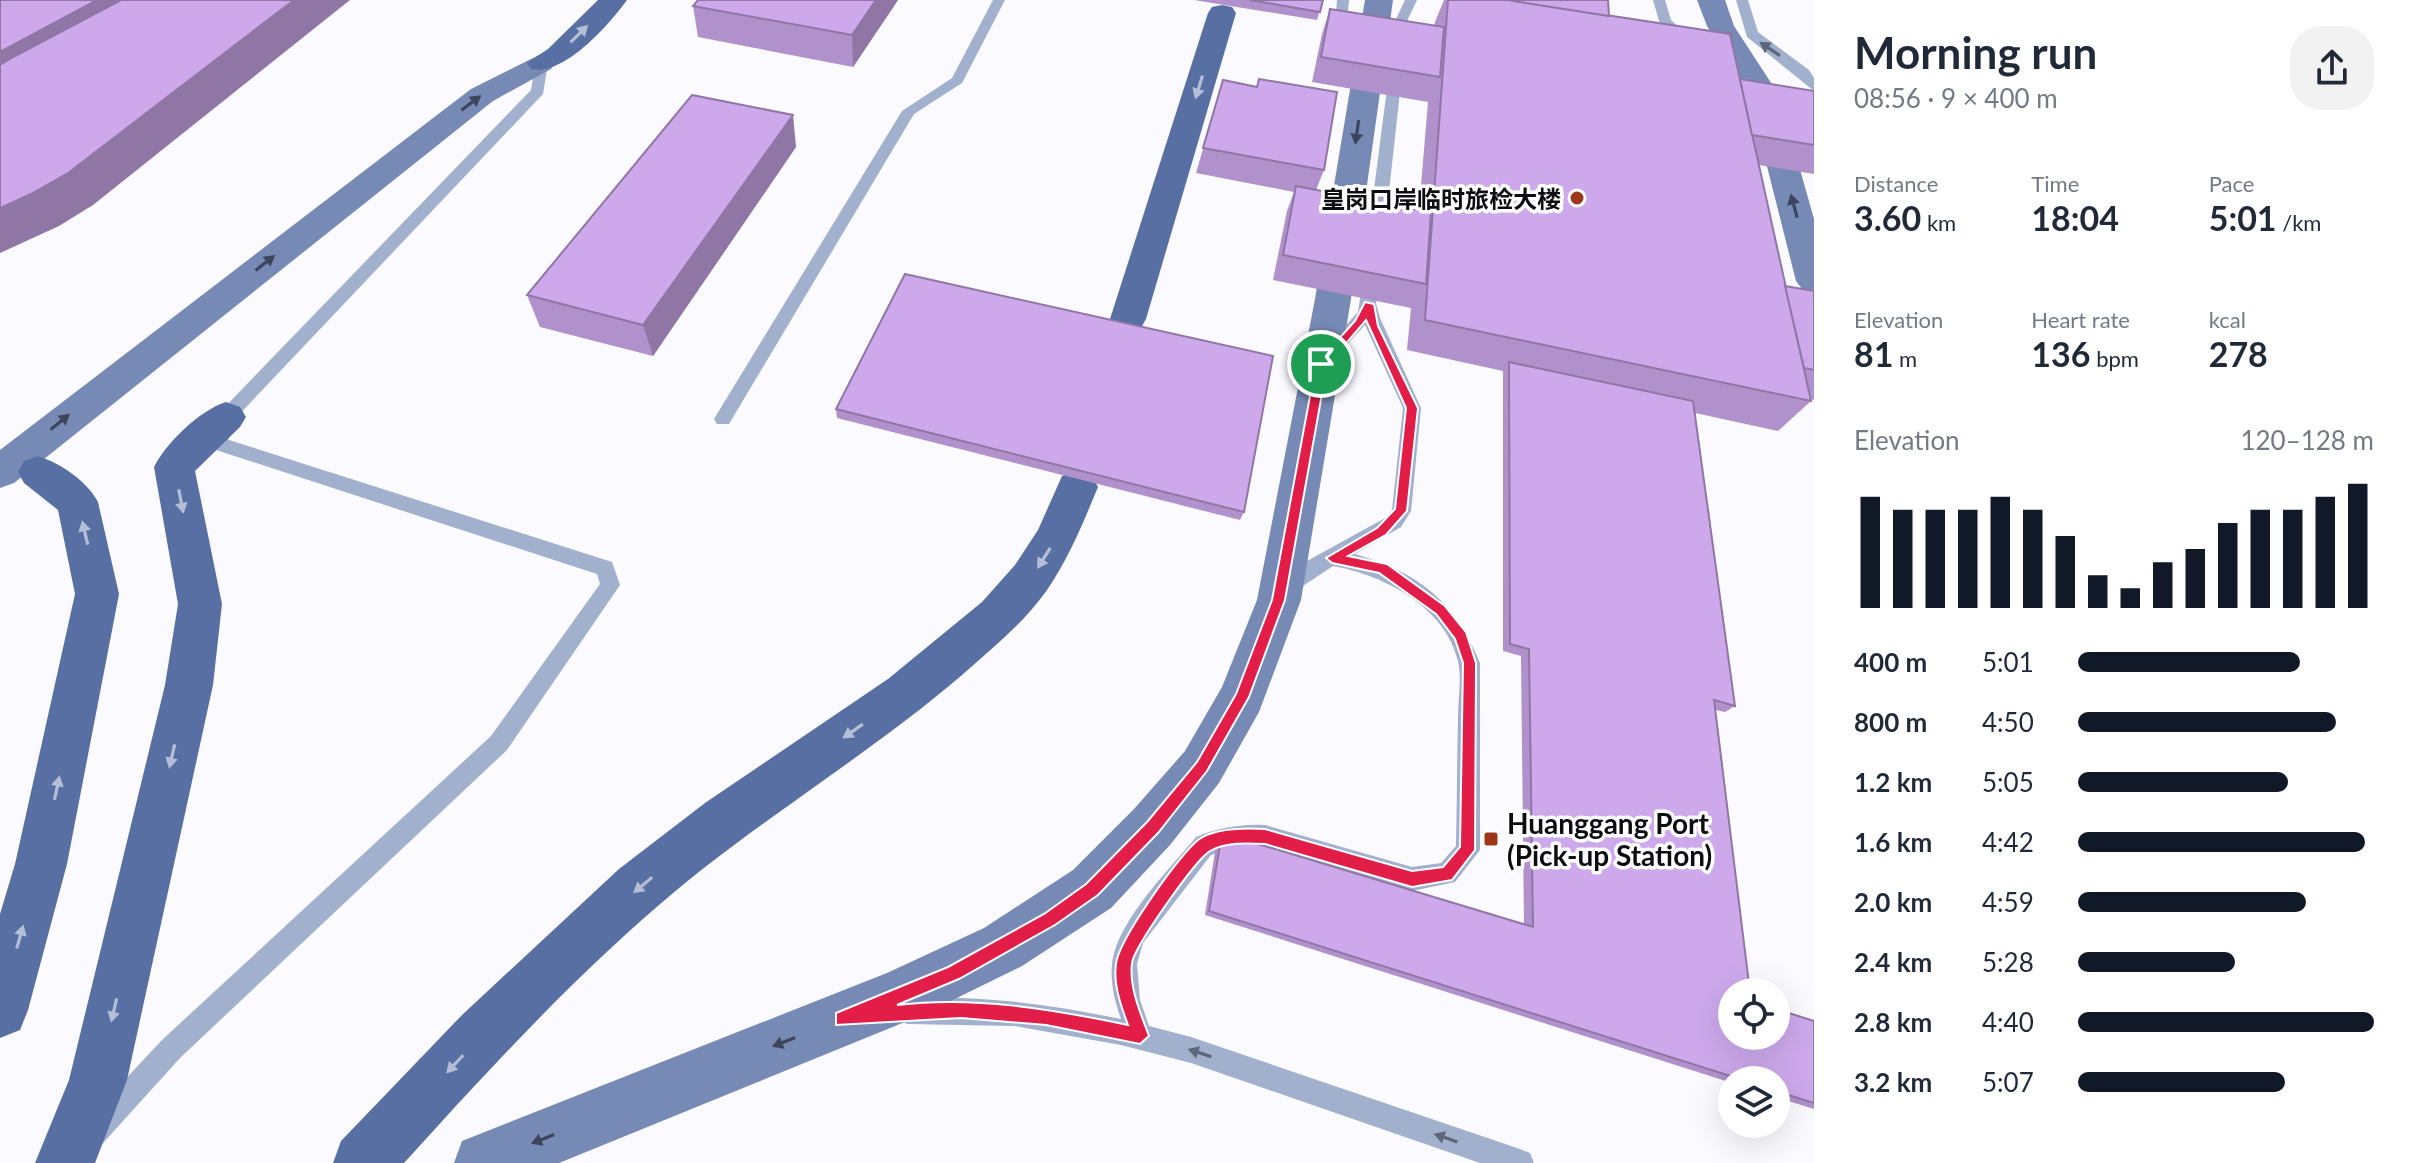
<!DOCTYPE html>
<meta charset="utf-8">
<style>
body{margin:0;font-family:Lato,"Noto Sans SC",sans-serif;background:#f2f2f3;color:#1f2937;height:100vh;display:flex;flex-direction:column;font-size:30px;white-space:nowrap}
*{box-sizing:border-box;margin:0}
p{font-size:26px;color:#747a83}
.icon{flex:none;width:44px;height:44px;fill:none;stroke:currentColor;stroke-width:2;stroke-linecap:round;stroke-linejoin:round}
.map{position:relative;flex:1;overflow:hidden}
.details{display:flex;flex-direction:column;background:#fff;width:600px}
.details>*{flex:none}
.fabs{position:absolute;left:1718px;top:978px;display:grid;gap:16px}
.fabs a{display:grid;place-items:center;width:72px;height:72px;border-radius:50%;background:#fff;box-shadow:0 8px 32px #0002;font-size:40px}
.pin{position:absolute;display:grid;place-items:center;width:68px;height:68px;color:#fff;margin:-34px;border:4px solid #fff;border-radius:50%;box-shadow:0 2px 8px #0007}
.round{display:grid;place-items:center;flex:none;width:84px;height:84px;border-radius:32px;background:#f2f2f3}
.headline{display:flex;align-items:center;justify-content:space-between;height:136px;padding:0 40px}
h1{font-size:44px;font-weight:700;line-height:60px}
.stats{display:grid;grid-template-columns:repeat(3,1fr);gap:12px;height:136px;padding:8px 40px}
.stats div{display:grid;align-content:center}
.stats b{font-size:34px;font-weight:700}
.stats small{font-size:22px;font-weight:400}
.stats p{font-size:22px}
.chart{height:224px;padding:16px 40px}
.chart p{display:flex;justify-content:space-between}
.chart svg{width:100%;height:144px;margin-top:8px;stroke:#111827;stroke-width:6}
ul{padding:0 40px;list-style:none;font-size:26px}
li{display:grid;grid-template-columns:128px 96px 1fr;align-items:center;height:60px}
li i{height:20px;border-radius:10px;background:#111827}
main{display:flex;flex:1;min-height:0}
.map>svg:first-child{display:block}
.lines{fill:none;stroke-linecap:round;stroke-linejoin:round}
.lane{fill:#a1b0cd;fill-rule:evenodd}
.secondary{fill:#768ab5;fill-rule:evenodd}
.primary{fill:#586fa3;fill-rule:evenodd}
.wall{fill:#b091cb}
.shaded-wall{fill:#9076a5}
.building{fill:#cda9ec;stroke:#9076a5;stroke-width:2}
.oneway{fill:#b4bed6}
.oneway2{fill:#5e6679}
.oneway3{fill:#3c455b}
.route{fill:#e11d48;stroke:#fff;stroke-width:2;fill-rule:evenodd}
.poi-dot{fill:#9e3619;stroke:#fff;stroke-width:3}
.labels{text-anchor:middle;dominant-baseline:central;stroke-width:7;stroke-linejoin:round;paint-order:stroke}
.far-poi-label{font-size:24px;font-weight:bold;fill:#0c0c12;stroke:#fff;text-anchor:end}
.poi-label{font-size:28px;font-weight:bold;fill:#0c0c12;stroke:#fff;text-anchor:start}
</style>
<main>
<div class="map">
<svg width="1814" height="1163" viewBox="0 0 1814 1163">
<rect width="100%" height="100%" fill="#fbfbff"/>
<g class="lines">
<g class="lane">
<path d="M993 0H1005L962 83 914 114 729 424H717L714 419 717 414 902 111 952 78Z"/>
<path d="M1337 0H1349L1347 23 1355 33 1354 36H1344L1335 24Z"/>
<path d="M1405 0H1417L1408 19 1385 228 1377 233 1369 228 1396 19Z"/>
<path d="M1653 0H1665L1671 20 1691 39V45H1681L1659 21Z"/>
<path d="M1736 0H1748L1758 32 1809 70 1814 78V91L1747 37Z"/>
<path d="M536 60 548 63 543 94 232 422 225 433 229 440 612 562 620 585 507 750 180 1058 85 1163H52L56 1153 162 1040 491 736 600 584 597 574 216 450 207 433 220 412 531 90Z"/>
<path d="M1372 267 1380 272 1376 303 1380 318 1421 408 1411 511 1401 527 1355 554C1419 573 1454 600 1480 663V850L1455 882 1412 891 1265 847 1242 846 1211 855 1143 943 1137 964 1140 1000 1149 1026 1191 1037 1520 1149 1530 1153 1534 1163H1480L1191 1063 1121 1045 1015 1026 907 1024 898 1020 894 1011 898 1002 907 998C980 995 1050 1004 1121 1019 1115 1002 1110 983 1112 965 1116 922 1169 870 1196 837 1218 828 1241 824 1265 825L1412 867 1441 863 1456 846C1457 803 1457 760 1458 717 1458 700 1462 678 1458 661 1445 606 1383 575 1333 566L1288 596 1281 594 1278 588 1298 566 1387 517 1392 510 1403 408 1365 325 1333 360 1327 362 1318 356 1358 312 1364 272Z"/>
</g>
<g class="secondary">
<path d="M1365 0H1393L1351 299 1301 600 1259 712 1219 783 1170 845 1111 908 1022 966 922 1015 559 1163H454L462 1141 887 973 984 928 1073 870 1134 809 1185 751 1222 687 1257 600 1315 299Z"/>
<path d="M1697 0H1725L1734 26 1779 95 1814 219V293L1802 289 1796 281 1749 95 1707 26Z"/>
<path d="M541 54 551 57 555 63 551 69 493 101 14 483 0 488V450L471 89Z"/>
</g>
<g class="primary">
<path d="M598 0H627C609 25 563 77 531 69L527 63 548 49Z"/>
<path d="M1222 5 1232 7 1236 13 1146 319 1141 328 1128 332 1115 328 1110 319 1208 13 1212 7Z"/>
<path d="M226 402 240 407 246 417 240 427 195 471 222 604 213 685 127 1080 95 1163H35L69 1080 165 685 178 604 154 467C166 443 200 410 226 402Z"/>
<path d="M38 456C60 463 87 481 98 502L119 594 67 864 28 1010 20 1030 0 1038V914L15 864 75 594 58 510 24 483 18 472 24 461Z"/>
<path d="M1077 471 1092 476 1098 487C1083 523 1069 558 1047 590 1024 623 992 648 962 675 865 758 755 822 659 905 567 984 485 1074 404 1163H333L341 1141 462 1015 619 869 705 803 888 679 982 602 1015 565 1038 530 1062 476Z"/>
</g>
</g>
<g class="wall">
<path d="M698 0H898L853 67 698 37 693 6Z"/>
<path d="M1194 0H1323L1317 20Z"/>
<path d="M1444 0H1608L1609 16 1740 79 1814 91V174L1759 165 1785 286 1814 291V400L1811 399V401L1778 431 1695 413 1735 706 1725 712 1715 710 1732 1036 1814 1021V1109L1776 1097V1080H1732V1083L1205 915 1217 839 1222 833 1524 925 1521 656 1503 651V371L1407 350 1411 308 1273 280 1287 211 1294 192 1196 173 1223 80 1324 170 1316 190 1419 210 1428 102 1312 82 1322 34 1330 9 1434 26 1435 22Z"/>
<path d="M796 147 653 356 540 327 527 295Z"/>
<path d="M836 409 1244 512 1240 520 837 418Z"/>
</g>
<g class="shaded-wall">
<path d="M97 0H187L0 114V52Z"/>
<path d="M294 0H350L93 205 59 226 0 253V208Z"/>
<path d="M876 0H898L853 67 852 35Z"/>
<path d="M793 115 796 147 653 356 643 325Z"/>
</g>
<g class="building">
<path d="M0 0H97L0 52Z"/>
<path d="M121 0H294L68 173 31 194 0 208V65L15 56Z"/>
<path d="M698 0H876L852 35 693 6Z"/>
<path d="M1250 0H1323L1320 12Z"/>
<path d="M1448 0H1508L1730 34 1811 401 1425 320Z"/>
<path d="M1513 0H1608L1609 16 1513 1Z"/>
<path d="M1330 9 1444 27 1440 77 1321 57Z"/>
<path d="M1259 79 1337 92 1324 170 1203 148 1223 80 1257 87Z"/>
<path d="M1740 79 1814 91V145L1752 135Z"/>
<path d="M692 95 793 115 643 325 527 295Z"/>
<path d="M1296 186 1431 212 1426 284 1283 255Z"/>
<path d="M905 274 1273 356 1244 512 836 409Z"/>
<path d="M1785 286 1814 291V370L1804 368Z"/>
<path d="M1509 362 1693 401 1735 706 1714 700 1750 992H1732V1036H1776V1009L1814 1021V1103L1776 1091V1080H1743L1209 911 1222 833 1533 927 1529 649 1510 644Z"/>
</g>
<defs><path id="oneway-solid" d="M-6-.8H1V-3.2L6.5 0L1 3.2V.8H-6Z" transform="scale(2)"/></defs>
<g class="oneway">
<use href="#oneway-solid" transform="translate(579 34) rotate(-45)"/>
<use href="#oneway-solid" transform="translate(1199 87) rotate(107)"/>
<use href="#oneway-solid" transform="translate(181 501) rotate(79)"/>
<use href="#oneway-solid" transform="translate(85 533) rotate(-103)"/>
<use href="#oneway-solid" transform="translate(1044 558) rotate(122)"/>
<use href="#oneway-solid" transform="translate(853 731) rotate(145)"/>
<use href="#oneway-solid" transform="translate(172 756) rotate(103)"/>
<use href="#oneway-solid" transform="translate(57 788) rotate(-78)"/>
<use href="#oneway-solid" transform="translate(643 885) rotate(140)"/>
<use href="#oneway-solid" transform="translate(20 937) rotate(-74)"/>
<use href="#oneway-solid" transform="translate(114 1010) rotate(103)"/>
<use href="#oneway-solid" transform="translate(455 1064) rotate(133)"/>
</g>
<g class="oneway2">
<use href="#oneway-solid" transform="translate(1770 49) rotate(-146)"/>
<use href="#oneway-solid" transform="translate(1200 1053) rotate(-162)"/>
<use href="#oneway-solid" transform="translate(1446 1138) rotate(-161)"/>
</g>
<g class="oneway3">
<use href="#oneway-solid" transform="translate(471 103) rotate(-37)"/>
<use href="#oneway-solid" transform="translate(1357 132) rotate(98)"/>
<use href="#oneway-solid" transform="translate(1794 206) rotate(-105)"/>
<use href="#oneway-solid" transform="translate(265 263) rotate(-38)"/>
<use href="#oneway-solid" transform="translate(60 422) rotate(-39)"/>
<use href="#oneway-solid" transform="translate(784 1042) rotate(158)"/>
<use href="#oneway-solid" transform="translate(543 1139) rotate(158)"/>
</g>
<path class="route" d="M1365 302 1374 304 1378 326 1418 408 1407 511 1386 535 1348 556 1387 564 1445 606 1466 632 1476 663 1475 850 1452 880 1412 887 1265 844C1248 843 1225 842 1210 851 1196 859 1134 947 1132 963 1129 988 1141 1014 1149 1036L1140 1044 1046 1025 961 1018 836 1025V1013L948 967 1044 914 1086 884 1147 822 1197 762 1236 694 1272 600 1316 364 1355 321ZM1366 320 1406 408 1395 509 1377 528 1326 558 1332 563 1379 573 1436 614 1455 639 1463 663 1460 847 1443 867 1412 871 1265 829C1246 828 1214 828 1198 840 1179 855 1118 941 1116 964 1113 984 1121 1006 1128 1025 1052 1009 975 996 897 1005L959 979 1055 925 1098 895 1158 833 1207 771 1249 697 1285 600 1327 366Z"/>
<g class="poi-dot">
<circle cx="1577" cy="198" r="8"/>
<rect x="1483" y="831" width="16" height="16" rx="4"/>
</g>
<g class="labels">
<g class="far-poi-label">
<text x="1561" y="198">皇岗口岸临时旅检大楼</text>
</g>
<g class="poi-label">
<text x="1507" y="823">Huanggang Port<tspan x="1507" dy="32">(Pick-up Station)</tspan></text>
</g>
</g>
</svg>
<div class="fabs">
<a><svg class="icon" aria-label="locate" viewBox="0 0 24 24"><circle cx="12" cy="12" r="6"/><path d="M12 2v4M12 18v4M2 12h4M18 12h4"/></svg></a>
<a><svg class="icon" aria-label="layers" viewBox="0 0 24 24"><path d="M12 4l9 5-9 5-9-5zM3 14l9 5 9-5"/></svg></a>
</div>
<div class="pin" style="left:1321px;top:364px;background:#1e9e55"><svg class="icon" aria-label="arrive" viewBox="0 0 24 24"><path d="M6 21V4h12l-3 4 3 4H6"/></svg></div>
</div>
<section class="details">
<div class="headline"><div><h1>Morning run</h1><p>08:56 · 9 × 400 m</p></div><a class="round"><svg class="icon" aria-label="share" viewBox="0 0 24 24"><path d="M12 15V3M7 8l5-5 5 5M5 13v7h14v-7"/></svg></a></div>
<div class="stats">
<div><p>Distance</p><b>3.60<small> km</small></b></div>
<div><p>Time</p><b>18:04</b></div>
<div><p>Pace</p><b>5:01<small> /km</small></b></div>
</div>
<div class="stats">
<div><p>Elevation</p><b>81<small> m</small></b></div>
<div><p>Heart rate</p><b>136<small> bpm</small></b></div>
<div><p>kcal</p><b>278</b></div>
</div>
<div class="chart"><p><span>Elevation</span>120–128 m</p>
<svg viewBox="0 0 160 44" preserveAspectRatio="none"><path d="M5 44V10M15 44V14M25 44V14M35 44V14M45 44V10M55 44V14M65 44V22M75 44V34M85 44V38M95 44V30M105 44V26M115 44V18M125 44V14M135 44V14M145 44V10M155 44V6"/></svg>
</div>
<ul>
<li><b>400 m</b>5:01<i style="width:75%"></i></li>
<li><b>800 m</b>4:50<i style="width:87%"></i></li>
<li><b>1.2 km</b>5:05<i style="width:71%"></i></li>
<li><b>1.6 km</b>4:42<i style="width:97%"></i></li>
<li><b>2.0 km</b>4:59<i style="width:77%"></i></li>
<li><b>2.4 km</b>5:28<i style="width:53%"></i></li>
<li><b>2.8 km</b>4:40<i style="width:100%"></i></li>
<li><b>3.2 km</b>5:07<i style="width:70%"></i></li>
</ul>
</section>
</main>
